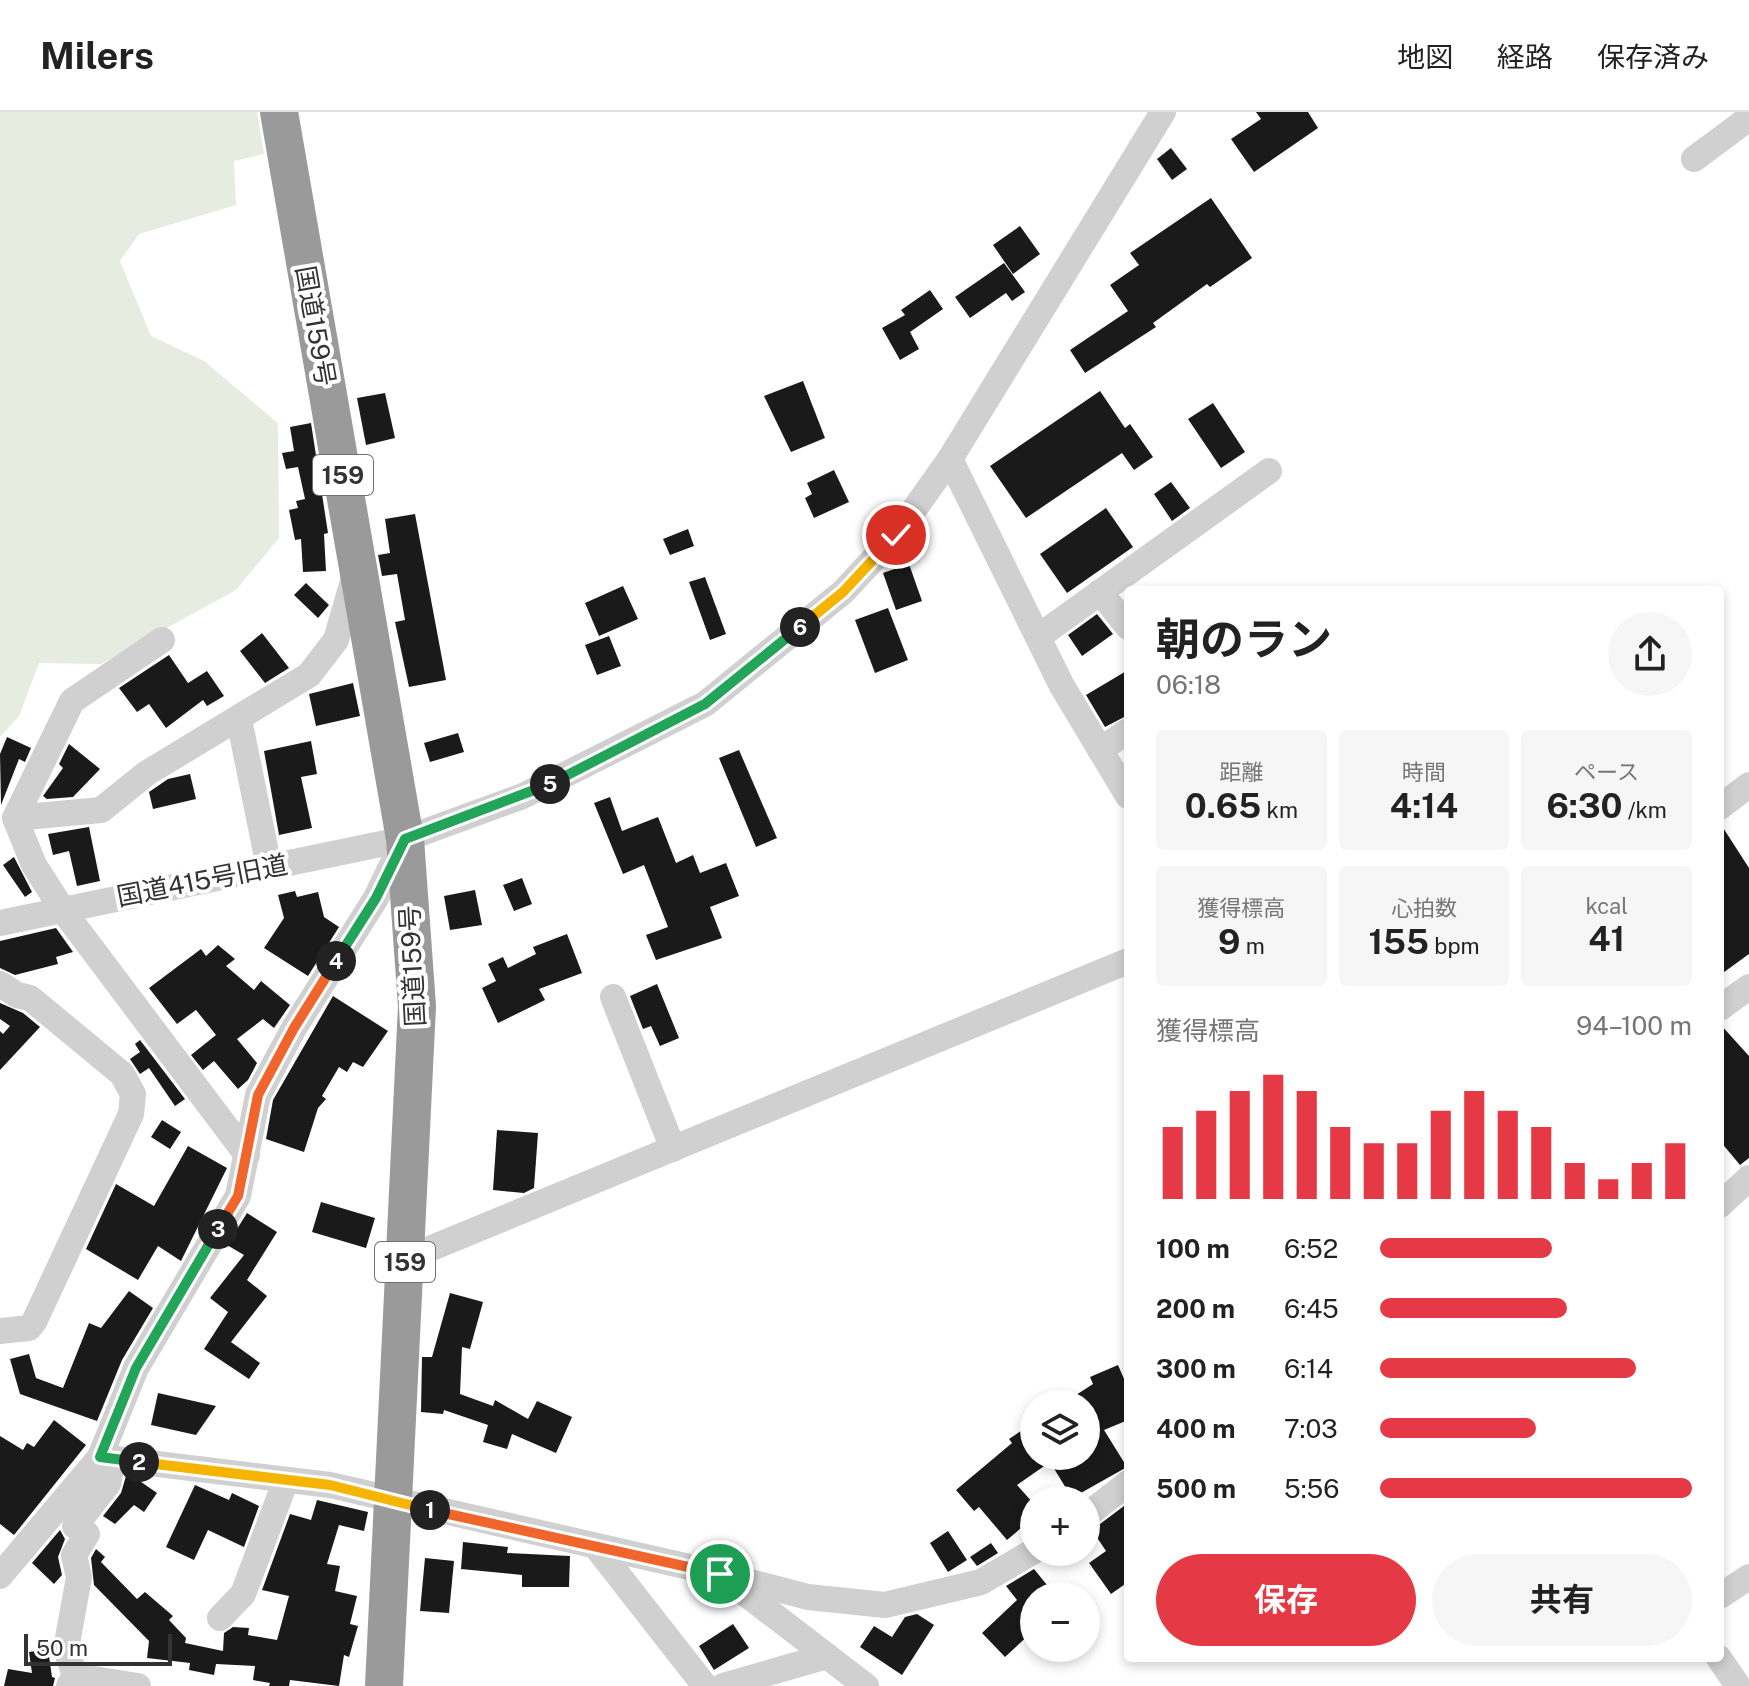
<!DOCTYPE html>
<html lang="ja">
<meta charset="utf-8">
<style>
body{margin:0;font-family:"Public Sans","Noto Sans JP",sans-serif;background:#f6f6f6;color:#222;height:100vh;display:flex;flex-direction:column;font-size:30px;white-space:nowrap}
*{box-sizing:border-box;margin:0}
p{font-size:26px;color:#767676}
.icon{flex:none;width:44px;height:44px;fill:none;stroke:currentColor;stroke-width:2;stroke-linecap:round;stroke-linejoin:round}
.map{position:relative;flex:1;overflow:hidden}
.sheet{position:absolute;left:1124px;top:474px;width:600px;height:1076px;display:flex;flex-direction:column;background:#fff;border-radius:8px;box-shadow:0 4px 12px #0003}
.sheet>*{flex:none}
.tools{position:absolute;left:1020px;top:1278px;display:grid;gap:16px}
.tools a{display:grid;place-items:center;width:80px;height:80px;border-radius:50%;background:#fff;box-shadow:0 4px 12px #0003;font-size:40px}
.scale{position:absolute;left:24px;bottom:20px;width:148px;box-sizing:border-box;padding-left:8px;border:4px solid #333;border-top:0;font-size:22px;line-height:28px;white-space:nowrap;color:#333;-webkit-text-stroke:6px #fff;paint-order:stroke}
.pin{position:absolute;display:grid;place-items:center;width:68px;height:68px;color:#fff;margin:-34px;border:4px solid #fff;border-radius:50%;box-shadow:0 2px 8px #0007}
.km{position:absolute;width:40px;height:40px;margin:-20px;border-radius:50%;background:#222;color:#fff;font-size:22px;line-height:40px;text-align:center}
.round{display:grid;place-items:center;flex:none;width:84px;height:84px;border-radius:42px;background:#f6f6f6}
.headline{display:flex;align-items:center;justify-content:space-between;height:136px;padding:0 32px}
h1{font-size:44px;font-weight:700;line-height:60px}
.figures{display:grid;grid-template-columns:repeat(3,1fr);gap:12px;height:136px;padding:8px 32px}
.figures div{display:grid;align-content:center;border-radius:8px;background:#f6f6f6;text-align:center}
.figures b{font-size:34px;font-weight:700}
.figures small{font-size:22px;font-weight:400}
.figures p{font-size:22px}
.chart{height:224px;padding:16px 32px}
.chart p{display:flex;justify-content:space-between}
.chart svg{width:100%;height:144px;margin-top:8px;stroke:#e63946;stroke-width:6}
.action{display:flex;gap:16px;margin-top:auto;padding:16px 32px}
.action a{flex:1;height:92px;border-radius:48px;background:#e63946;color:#fff;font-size:32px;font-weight:700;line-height:92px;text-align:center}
.action a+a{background:#f6f6f6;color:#222}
ul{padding:0 32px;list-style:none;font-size:26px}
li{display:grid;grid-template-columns:128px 96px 1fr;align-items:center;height:60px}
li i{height:20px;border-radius:10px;background:#e63946}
header{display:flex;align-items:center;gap:48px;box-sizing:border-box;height:112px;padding:0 40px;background:#fff;border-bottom:2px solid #e0e0e0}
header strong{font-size:38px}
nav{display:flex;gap:44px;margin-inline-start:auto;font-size:28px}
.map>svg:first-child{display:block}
.green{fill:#e6ecdf}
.building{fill:#1a1a1a}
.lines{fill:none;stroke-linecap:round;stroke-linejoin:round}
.minor{stroke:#d0d0d0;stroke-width:26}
.highway{stroke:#9a9a9a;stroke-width:38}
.split-1-casing{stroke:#fff;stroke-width:16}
.split-2-casing{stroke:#fff;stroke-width:16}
.split-3-casing{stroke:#fff;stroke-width:16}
.split-4-casing{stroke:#fff;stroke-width:16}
.split-5-casing{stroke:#fff;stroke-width:16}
.split-6-casing{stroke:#fff;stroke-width:16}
.split-7-casing{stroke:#fff;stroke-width:16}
.split-1{stroke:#f0652b;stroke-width:10}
.split-2{stroke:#f5b400;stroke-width:10}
.split-3{stroke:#22a559;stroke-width:10}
.split-4{stroke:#f0652b;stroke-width:10}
.split-5{stroke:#22a559;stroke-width:10}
.split-6{stroke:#22a559;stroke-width:10}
.split-7{stroke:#f5b400;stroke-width:10}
.labels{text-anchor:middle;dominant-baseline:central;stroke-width:8;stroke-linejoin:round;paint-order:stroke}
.shield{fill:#fff;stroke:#707070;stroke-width:2}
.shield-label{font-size:24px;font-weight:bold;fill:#333}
.street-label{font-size:26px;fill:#333;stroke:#fff}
</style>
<header>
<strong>Milers</strong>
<nav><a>地図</a><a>経路</a><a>保存済み</a></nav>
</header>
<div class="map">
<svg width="1749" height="1574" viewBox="0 0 1749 1574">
<rect width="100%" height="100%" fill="#fff"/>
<path class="green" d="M0 0H257L264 42 234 49 236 93 139 122 120 149 151 224 204 249 278 311 279 426 236 478 101 552 39 551 19 604 0 625Z"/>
<g class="building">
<path d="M1256 0H1308L1318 16 1254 60 1231 27 1261 7Z"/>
<path d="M1171 36 1187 57 1172 68 1157 47Z"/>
<path d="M1211 86 1252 146 1210 175 1207 172 1153 211 1156 215 1085 261 1070 238 1128 199 1110 173 1139 153 1130 141Z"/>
<path d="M1020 114 1040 142 1013 162 993 133Z"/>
<path d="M1004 151 1025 180 1012 189 1006 181 970 206 955 185Z"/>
<path d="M930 178 943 197 910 220 919 237 900 248 882 216 905 203 901 198Z"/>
<path d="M803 269 825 326 791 340 764 284Z"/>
<path d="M1100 279 1125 316 1130 312 1153 345 1134 358 1122 341 1026 406 990 354Z"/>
<path d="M385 281 395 326 366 333 357 286Z"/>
<path d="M1213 291 1245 340 1221 356 1188 307Z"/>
<path d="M311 311 328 421 324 422 326 459 303 460 301 427 295 428 289 398 298 396 296 389 305 387 298 355 286 357 282 341 294 339 290 315Z"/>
<path d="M834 358 849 390 814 406 805 386 812 382 807 371Z"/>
<path d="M1171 370 1190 396 1172 409 1154 382Z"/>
<path d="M1106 396 1133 435 1067 481 1040 442Z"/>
<path d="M415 402 446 568 409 575 395 510 405 508 397 462 382 464 378 443 390 441 385 407Z"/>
<path d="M688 417 694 434 670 443 663 427Z"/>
<path d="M909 452 922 489 896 498 883 461Z"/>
<path d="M705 465 726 522 710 528 689 470Z"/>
<path d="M306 471 329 493 318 506 294 483Z"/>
<path d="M623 474 638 507 599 524 585 491Z"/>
<path d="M888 496 908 548 875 561 855 508Z"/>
<path d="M1097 502 1113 522 1082 544 1068 523Z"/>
<path d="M262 521 289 556 265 571 240 539Z"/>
<path d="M609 524 621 554 597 563 585 533Z"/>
<path d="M169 543 188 571 207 559 224 584 207 594 203 588 166 616 149 592 137 600 119 576Z"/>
<path d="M1128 558V603L1105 615 1086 583Z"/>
<path d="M353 571 360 604 316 614 309 582Z"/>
<path d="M458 621 464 640 430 650 424 631Z"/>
<path d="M7 625 31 636 25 650 19 647 1 693 0 642Z"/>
<path d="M311 629 317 662 301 665 312 716 279 723 264 639Z"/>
<path d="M69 632 100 657 73 685 47 687 43 684 63 656 59 652Z"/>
<path d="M739 638 777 726 756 735 719 646Z"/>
<path d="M190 662 196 687 153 697 149 680 168 667Z"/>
<path d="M610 685 622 719 658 705 676 751 693 743 700 761 726 751 739 784 710 795 722 826 656 848 646 823 668 815 644 753 623 762 594 691Z"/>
<path d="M1720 711 1749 756V842L1720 863Z"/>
<path d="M89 715 100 769 77 774 69 739 53 743 48 722Z"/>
<path d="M14 745 32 780 25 785 3 753Z"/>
<path d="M522 766 532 792 514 799 503 773Z"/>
<path d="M475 778 482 813 450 818 444 784Z"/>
<path d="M295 779 297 785 318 780 324 805 339 815 308 864 264 836 284 806 278 783Z"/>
<path d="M56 816 73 840 56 845 58 852 15 863 0 856V829Z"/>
<path d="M567 822 582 861 539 877 545 888 498 911 482 876 496 869 488 852 503 845 508 856 536 842 533 835Z"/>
<path d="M218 833 235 847 226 854 254 878 261 869 290 893 274 916 263 907 237 927 257 951 248 968 238 977 214 949 203 958 191 943 216 923 196 898 177 912 149 876 201 837 206 844Z"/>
<path d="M657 872 679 926 660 934 651 914 643 917 630 884Z"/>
<path d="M333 884 388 919 363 955 353 950 347 960 339 955 322 984 326 987 318 996 304 1040 266 1027 273 988Z"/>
<path d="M0 891 23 901 40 915 0 958V919L3 922 10 914 0 907Z"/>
<path d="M1720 912 1749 944V1046L1740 1053 1720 1029Z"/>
<path d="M140 928 185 987 175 994 149 956 140 962 130 947 140 940 135 932Z"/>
<path d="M162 1008 181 1020 170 1037 151 1025Z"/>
<path d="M497 1018 538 1021 534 1076 524 1081 493 1078Z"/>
<path d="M188 1034 227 1056 181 1149 158 1134 138 1168 86 1137 116 1072 154 1094Z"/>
<path d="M321 1090 375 1106 366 1136 312 1120Z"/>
<path d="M247 1101 277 1120 247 1168 267 1184 231 1230 260 1251 249 1267 204 1237 228 1200 210 1186 244 1143 227 1133Z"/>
<path d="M129 1179 153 1196 122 1248 97 1309 20 1282 10 1247 29 1242 36 1266 63 1276 89 1211 101 1216Z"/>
<path d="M450 1181 483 1190 470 1237 462 1235 460 1282 493 1294 495 1288 528 1307 537 1289 572 1305 556 1341 512 1322 507 1337 483 1330 488 1313 444 1298 443 1302 421 1300 422 1245H432Z"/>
<path d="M1118 1253 1128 1276V1308L1104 1318 1127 1355 1072 1386 1050 1350 1017 1373 1034 1392V1405L1007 1428 979 1395 974 1399 956 1378 1012 1331 1009 1327 1034 1310V1344H1086V1292H1062L1093 1272 1090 1265Z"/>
<path d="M158 1281 216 1294 196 1323 151 1313Z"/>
<path d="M54 1308 86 1333 14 1423 0 1412V1324L23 1338 27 1331 34 1335Z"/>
<path d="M126 1364 134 1365 157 1381 144 1400 134 1393 115 1412 103 1404 121 1381Z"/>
<path d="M195 1373 229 1388 232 1381 259 1394 244 1435 208 1418 194 1448 166 1435Z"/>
<path d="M317 1388 368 1400 364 1419 339 1413 327 1452 340 1454 335 1479 357 1484 350 1512 358 1514 349 1545 344 1543 339 1574 290 1568 289 1574H269L270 1571 253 1568 255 1554 216 1552 214 1563 189 1558 190 1551 147 1546 149 1529 94 1473 91 1446 96 1437 105 1445 101 1450 137 1487 145 1480 173 1504 169 1508 186 1526 185 1531 223 1539 224 1521 233 1515 249 1516 248 1523 277 1528 289 1484 262 1478 290 1402 311 1408Z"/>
<path d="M1128 1391V1470L1111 1482 1089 1451 1106 1439 1092 1418Z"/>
<path d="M60 1418 65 1427 58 1445 62 1463 54 1472 32 1451Z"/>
<path d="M948 1419 967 1448 948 1460 930 1431Z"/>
<path d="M463 1430 508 1435 507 1441 570 1444 569 1475H522V1463L461 1457Z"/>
<path d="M991 1431 998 1441 977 1454 970 1445Z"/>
<path d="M425 1446 454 1449 449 1501 420 1499Z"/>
<path d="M1034 1457 1056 1484H1034V1518L1005 1545 982 1521 1017 1488 1006 1474Z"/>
<path d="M917 1502 934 1513 902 1563 860 1535 874 1514 892 1525 905 1505Z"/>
<path d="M733 1512 749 1536 714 1558 699 1534Z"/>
<path d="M48 1537 52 1565 55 1566 53 1574H4L8 1557 32 1561 29 1540Z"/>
</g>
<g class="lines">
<g class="minor">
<path d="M1694 47 1749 6"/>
<path d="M950 347 1062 574 1128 684"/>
<path d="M1100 480 1128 515"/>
<path d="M1038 525 1269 359"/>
<path d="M162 528 72 589 15 706 34 753 62 797 247 1043"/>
<path d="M239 607 269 755"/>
<path d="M1100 638 1128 619"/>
<path d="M1720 695 1749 673"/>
<path d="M15 706 101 698 147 661 309 563 336 528 355 462"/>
<path d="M0 811 405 727 523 684 705 592 843 480 896 423 950 347 1163 0"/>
<path d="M0 872 17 883 30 886 122 962 133 982 131 1002 34 1210 29 1216 0 1219"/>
<path d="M613 885 673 1037"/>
<path d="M1720 896 1749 875"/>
<path d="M1720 1093 1749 1066"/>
<path d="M405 1147 1128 849"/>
<path d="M100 1345 330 1373 720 1462 866 1574"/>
<path d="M1086 1404 1128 1371"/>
<path d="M597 1436 705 1574"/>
<path d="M0 1464 100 1345 136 1256 238 1084 258 983 294 916 376 786 403 730"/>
<path d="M731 1465 808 1485 885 1493 981 1470 1034 1439"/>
<path d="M1720 1484 1749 1465"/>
<path d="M220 1506 243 1482 286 1368"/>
<path d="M1719 1546 1738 1574"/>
<path d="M75 1564 66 1537 79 1465 74 1443 87 1422 75 1414 108 1372 113 1347"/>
<path d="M69 1574 75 1564 138 1574"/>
<path d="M723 1574 827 1544"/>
</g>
<path class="highway" d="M279 0 405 727 417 894 384 1574"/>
</g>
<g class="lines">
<defs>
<path id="split-1" d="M430 1398 720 1462"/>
<path id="split-2" d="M139 1350 330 1373 430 1398"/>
<path id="split-3" d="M139 1350 100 1345 136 1256 218 1117"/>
<path id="split-4" d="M218 1117 238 1084 258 983 294 916 336 849"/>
<path id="split-5" d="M336 849 376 786 405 727 550 672"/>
<path id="split-6" d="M550 672 705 592 800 515"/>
<path id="split-7" d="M800 515 843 480 896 423"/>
</defs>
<use href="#split-1" class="split-1-casing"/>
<use href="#split-2" class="split-2-casing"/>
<use href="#split-3" class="split-3-casing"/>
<use href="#split-4" class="split-4-casing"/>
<use href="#split-5" class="split-5-casing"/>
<use href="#split-6" class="split-6-casing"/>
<use href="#split-7" class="split-7-casing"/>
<use href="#split-1" class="split-1"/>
<use href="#split-2" class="split-2"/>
<use href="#split-3" class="split-3"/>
<use href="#split-4" class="split-4"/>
<use href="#split-5" class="split-5"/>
<use href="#split-6" class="split-6"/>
<use href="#split-7" class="split-7"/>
</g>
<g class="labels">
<g class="shield">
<rect x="313" y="343" width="60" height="40" rx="6"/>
<rect x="375" y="1130" width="60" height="40" rx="6"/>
</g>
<g class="shield-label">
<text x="343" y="363">159</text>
<text x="405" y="1150">159</text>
</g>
<g class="street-label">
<text transform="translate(316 214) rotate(80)">国道159号</text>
<text transform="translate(202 768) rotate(-11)">国道415号旧道</text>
<text transform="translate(412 854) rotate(-93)">国道159号</text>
</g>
</g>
</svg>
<div class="tools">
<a><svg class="icon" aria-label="layers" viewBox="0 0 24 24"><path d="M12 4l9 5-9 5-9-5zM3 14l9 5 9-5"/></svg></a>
<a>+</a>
<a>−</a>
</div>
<div class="scale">50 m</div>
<div class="pin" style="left:720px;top:1462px;background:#1e9e55"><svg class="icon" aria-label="arrive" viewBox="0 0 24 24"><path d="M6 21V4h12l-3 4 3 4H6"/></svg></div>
<div class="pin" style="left:896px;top:423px;background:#d93025"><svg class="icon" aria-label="check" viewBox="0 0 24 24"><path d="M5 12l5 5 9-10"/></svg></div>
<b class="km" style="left:430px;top:1398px">1</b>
<b class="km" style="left:139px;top:1350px">2</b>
<b class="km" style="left:218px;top:1117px">3</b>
<b class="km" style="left:336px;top:849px">4</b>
<b class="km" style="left:550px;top:672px">5</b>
<b class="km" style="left:800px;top:515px">6</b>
<section class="sheet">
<div class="headline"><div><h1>朝のラン</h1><p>06:18</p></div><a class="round"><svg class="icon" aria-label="share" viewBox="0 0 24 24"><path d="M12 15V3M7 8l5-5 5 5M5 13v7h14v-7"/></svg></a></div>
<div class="figures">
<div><p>距離</p><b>0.65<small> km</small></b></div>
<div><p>時間</p><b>4:14</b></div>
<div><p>ペース</p><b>6:30<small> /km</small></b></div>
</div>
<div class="figures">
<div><p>獲得標高</p><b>9<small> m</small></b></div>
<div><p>心拍数</p><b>155<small> bpm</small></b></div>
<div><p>kcal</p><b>41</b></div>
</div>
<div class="chart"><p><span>獲得標高</span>94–100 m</p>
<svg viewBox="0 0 160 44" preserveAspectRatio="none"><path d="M5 44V22M15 44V17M25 44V11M35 44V6M45 44V11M55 44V22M65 44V27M75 44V27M85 44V17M95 44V11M105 44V17M115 44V22M125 44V33M135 44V38M145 44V33M155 44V27"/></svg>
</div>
<ul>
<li><b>100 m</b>6:52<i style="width:55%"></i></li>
<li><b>200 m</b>6:45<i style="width:60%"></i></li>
<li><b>300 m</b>6:14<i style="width:82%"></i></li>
<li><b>400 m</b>7:03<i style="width:50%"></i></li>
<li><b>500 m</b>5:56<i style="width:100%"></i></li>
</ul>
<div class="action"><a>保存</a><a>共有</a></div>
</section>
</div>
